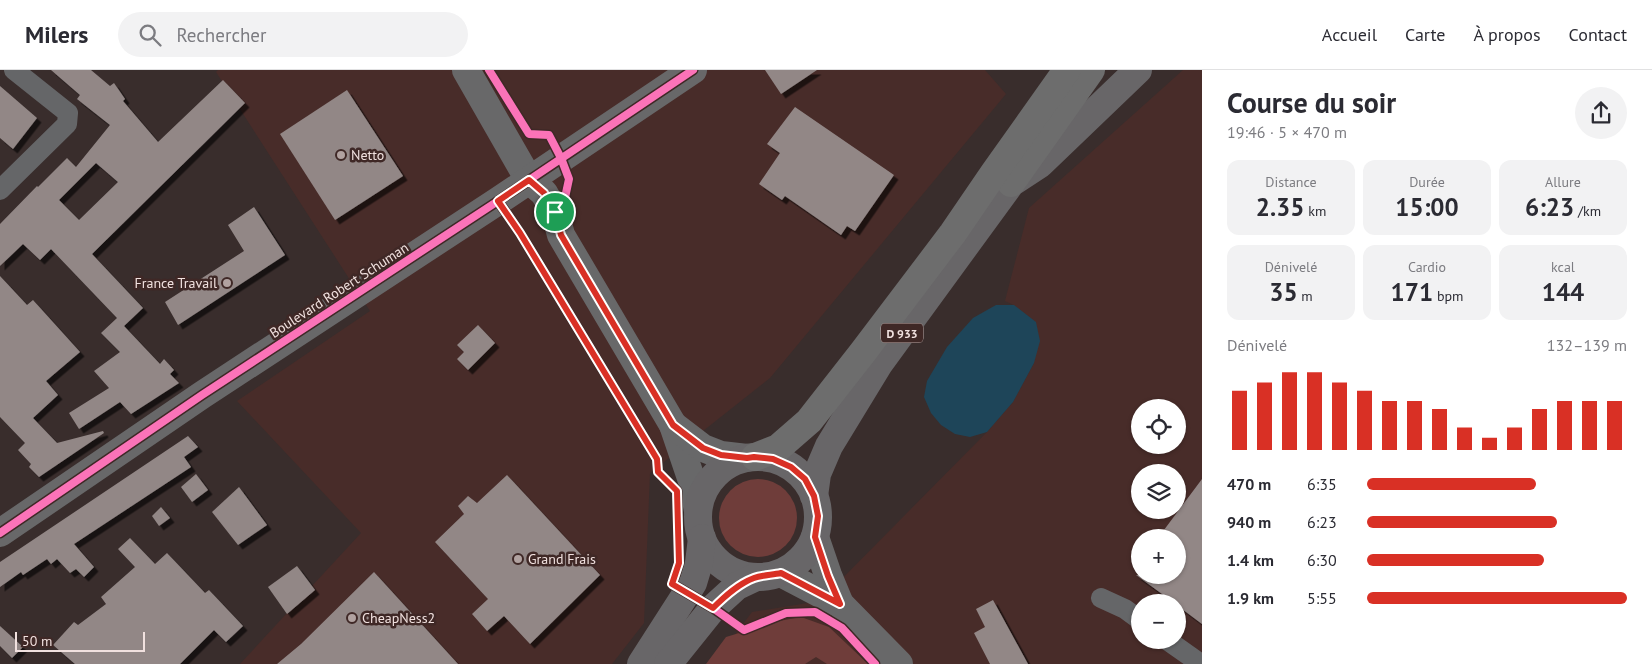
<!DOCTYPE html>
<html lang="fr">
<meta charset="utf-8">
<style>
body{margin:0;font-family:"PT Sans",sans-serif;background:#f2f2f3;color:#2b2b33;height:100vh;display:flex;flex-direction:column;font-size:19px;white-space:nowrap}
*{box-sizing:border-box;margin:0}
p{font-size:16px;color:#7c7c81}
.icon{flex:none;width:28px;height:28px;fill:none;stroke:currentColor;stroke-width:2;stroke-linecap:round;stroke-linejoin:round}
.map{position:relative;flex:1;overflow:hidden}
.panel{display:flex;flex-direction:column;background:#fff;width:450px}
.panel>*{flex:none}
.controls{position:absolute;left:1131px;top:329px;display:grid;gap:10px}
.controls a{display:grid;place-items:center;width:55px;height:55px;border-radius:50%;background:#fff;box-shadow:0 1px 4px #0004;font-size:25px}
.scale{position:absolute;left:15px;bottom:12px;width:130px;box-sizing:border-box;padding-left:5px;border:2px solid #f1e1df;border-top:0;font-size:14px;line-height:18px;white-space:nowrap;color:#f1e1df;-webkit-text-stroke:4px #3f2826;paint-order:stroke}
.pin{position:absolute;display:grid;place-items:center;width:42px;height:42px;color:#fff;margin:-21px;border:2px solid #fff;border-radius:50%;box-shadow:0 1px 5px #0007}
.round{display:grid;place-items:center;flex:none;width:52px;height:52px;border-radius:26px;background:#f2f2f3}
.summary{display:flex;align-items:center;justify-content:space-between;height:85px;padding:0 25px}
h1{font-size:28px;font-weight:800;line-height:38px}
.figures{display:grid;grid-template-columns:repeat(3,1fr);gap:8px;height:85px;padding:5px 25px}
.figures div{display:grid;align-content:center;border-radius:12px;background:#f2f2f3;text-align:center}
.figures b{font-size:25px;font-weight:800}
.figures small{font-size:14px;font-weight:400}
.figures p{font-size:14px}
.chart{height:140px;padding:10px 25px}
.chart p{display:flex;justify-content:space-between}
.chart svg{width:100%;height:90px;margin-top:5px;stroke:#d93025;stroke-width:6}
ul{padding:0 25px;list-style:none;font-size:16px}
li{display:grid;grid-template-columns:80px 60px 1fr;align-items:center;height:38px}
li i{height:12px;border-radius:6px;background:#d93025}
header{display:flex;align-items:center;gap:30px;box-sizing:border-box;height:70px;padding:0 25px;background:#fff;border-bottom:1px solid #e1e1e2}
header strong{font-size:24px}
nav{display:flex;gap:28px;margin-inline-start:auto;font-size:18px}
.search{width:350px;height:45px;background:#f2f2f3;display:flex;align-items:center;gap:12px;box-sizing:border-box;padding:0 18px;border-radius:28px;color:#7c7c81;font-size:19px}
main{display:flex;flex:1;min-height:0}
.map>svg:first-child{display:block}
.built{fill:#482c29;fill-rule:evenodd}
.green{fill:#6f3d3a}
.water{fill:#1e4559}
.building{fill:#928786;fill-rule:evenodd;filter:url(#shadow)}
.lines{fill:none;stroke-linecap:round;stroke-linejoin:round}
.street{stroke:#656668;stroke-width:20}
.secondary{stroke:#686869;stroke-width:28}
.primary{stroke:#686668;stroke-width:28}
.highway{stroke:#6d6d6d;stroke-width:28}
.cycleway-casing{stroke:#3f2826;stroke-width:11}
.cycleway{stroke:#fb73b8;stroke-width:8}
.route-casing{stroke:#fff;stroke-width:10}
.route{stroke:#d93025;stroke-width:6}
.poi-dot{fill:#b1a2a0;stroke:#3f2826;stroke-width:2}
.labels{text-anchor:middle;dominant-baseline:central;stroke-width:5;stroke-linejoin:round;paint-order:stroke}
.shield{fill:#3f2826;stroke:#bcaaa8;stroke-width:1}
.shield-label{font-size:12px;font-weight:bold;fill:#f1e1df}
.poi-label{font-size:14px;fill:#f1e1df;stroke:#3f2826;text-anchor:start}
.street-label{font-size:14px;fill:#f1e1df;stroke:#3f2826}
</style>
<header>
<strong>Milers</strong>
<div class="search"><svg class="icon" aria-label="search" viewBox="0 0 24 24"><circle cx="10" cy="10" r="6"/><path d="M15 15l6 6"/></svg>Rechercher</div>
<nav><a>Accueil</a><a>Carte</a><a>À propos</a><a>Contact</a></nav>
</header>
<main>
<div class="map">
<svg width="1202" height="594" viewBox="0 0 1202 594">
<defs>
<filter id="shadow"><feDropShadow dx="4.5" dy="4.5" stdDeviation="0" flood-color="#0009"/></filter>
</defs>
<rect width="100%" height="100%" fill="#392d2c"/>
<g class="built">
<path d="M218 0H985L1006 24 770 308 650 403 644 553 612 594H240L361 463 237 331 370 241 216 2Z"/>
<path d="M1183 0H1202V594H713L752 542 820 531 987 362 1013 332 1034 293 1014 235 1005 231 1029 138ZM1140 338H1178V375H1140ZM1140 402H1178V440H1140ZM1140 468H1178V505H1140ZM1140 532H1178V570H1140Z"/>
</g>
<g class="green">
<circle cx="758" cy="448" r="39"/>
<path d="M801 547 829 557 868 594H827L816 587 805 594H706L726 567 779 551Z"/>
</g>
<path class="water" d="M996 235H1014L1036 252 1040 271 1034 293 1013 332 987 362 970 367 955 364 941 355 931 343 924 327 927 311 947 277 973 248Z"/>
<g class="building">
<path d="M51 0H91L110 16 114 13 125 29 123 31 158 72 223 10 245 33 92 184 143 238 124 256 160 294 164 289 174 300 170 304 179 313 131 344 120 332 79 359 69 343 109 318 94 301 120 282 101 263 117 248 51 179 40 190 23 174 0 196V154L37 116 38 117 67 88 76 97 110 55 77 29 80 25ZM96 93 118 112 79 150 59 130Z"/>
<path d="M765 0H817L781 24Z"/>
<path d="M0 16 37 48 13 79 0 68Z"/>
<path d="M347 20 403 106 335 150 280 64Z"/>
<path d="M795 37 894 105 855 161 847 156 841 165 785 126 782 130 759 114 780 83 767 74Z"/>
<path d="M254 137 285 185 178 255 165 232 244 181 228 155Z"/>
<path d="M0 206 27 235 33 230 80 282 46 311 58 325 33 348 57 373 103 361 104 363 39 407 29 397 31 394 18 380 25 373 0 347Z"/>
<path d="M478 255 495 273 468 300 457 289 464 282 457 275Z"/>
<path d="M188 366 198 377 184 387 191 397 74 474 94 497 84 507 76 499 70 503 57 489 51 494 47 489 23 505 21 502 0 517V492Z"/>
<path d="M196 404 208 420 192 432 181 417Z"/>
<path d="M507 405 600 505 530 574 504 546 487 561 472 544 488 529 435 472 464 444 458 436 468 426 477 433Z"/>
<path d="M1202 409V554L1178 536V532H1173L1136 505H1178V468H1158Z"/>
<path d="M239 417 267 455 238 475 212 442Z"/>
<path d="M161 437 170 448 159 456 152 446Z"/>
<path d="M130 468 155 494 167 483 205 523 209 520 243 556 226 572 214 560 180 594H75L53 575 74 552 78 555 106 534 101 527 135 497 118 479Z"/>
<path d="M297 496 315 520 287 544 268 517Z"/>
<path d="M374 502 458 594H277L301 574Z"/>
<path d="M993 530 1028 594H990L974 563 985 557 976 539Z"/>
<path d="M0 556 23 577 12 588 0 576Z"/>
</g>
<g class="lines">
<g class="street">
<path d="M0 120 67 54 68 43 14 0"/>
<path d="M1101 528 1125 539 1140 550"/>
<path d="M1167 570 1201 594"/>
</g>
<g class="secondary">
<path d="M466 0 529 110 544 123 555 142 561 165 673 355 693 414 698 441"/>
<path d="M673 355 703 378 721 385 747 388"/>
<path d="M0 463 202 325 498 131 693 0"/>
<path d="M815 467 828 505 840 534"/>
<path d="M781 503 840 534 899 594"/>
</g>
<g class="primary">
<circle cx="758" cy="447" r="60"/>
<path d="M814 426 817 404 829 376 879 294 1011 113 1040 94 1138 0"/>
<path d="M641 594 693 513 699 493 702 468"/>
<path d="M668 594 713 538 737 516 756 507"/>
</g>
<g class="highway">
<path d="M1011 113 1091 0"/>
<path d="M755 387 778 378 809 351 863 282 953 163 994 103 1067 0"/>
</g>
<defs>
<g id="cycleway">
<path d="M489 0 529 64 549 65 561 88 569 109 563 137"/>
<path d="M498 131 520 163 657 389 658 402 677 421 679 493 672 514 713 538 744 560 786 543 815 542 842 558 875 594"/>
<path d="M0 463 202 325 498 131 693 0"/>
</g>
</defs>
<use href="#cycleway" class="cycleway-casing"/>
<use href="#cycleway" class="cycleway"/>
</g>
<g class="lines">
<defs>
<path id="route" d="M529 110 544 123 555 142 561 165 673 355 703 378 721 385 747 388 754 387 773 389 791 397 805 409 814 426 818 446 815 467 828 506 840 534 781 503C772 505 762 505 754 508 738 514 725 526 713 538L672 514 679 493 677 421 658 402 657 389 520 163 498 131Z"/>
</defs>
<use href="#route" class="route-casing"/>
<use href="#route" class="route"/>
</g>
<g class="poi-dot">
<circle cx="341" cy="85" r="5"/>
<circle cx="227" cy="213" r="5"/>
<circle cx="518" cy="489" r="5"/>
<circle cx="352" cy="548" r="5"/>
</g>
<g class="labels">
<rect class="shield" x="881" y="253.5" width="42" height="19" rx="4"/>
<g class="shield-label">
<text x="902" y="263">D 933</text>
</g>
<g class="poi-label">
<text x="351" y="85">Netto</text>
<text x="217" y="213" text-anchor="end">France Travail</text>
<text x="528" y="489">Grand Frais</text>
<text x="362" y="548">CheapNess2</text>
</g>
<g class="street-label">
<text transform="translate(339 220) rotate(-33)">Boulevard Robert Schuman</text>
</g>
</g>
</svg>
<div class="controls">
<a><svg class="icon" aria-label="locate" viewBox="0 0 24 24"><circle cx="12" cy="12" r="6"/><path d="M12 2v4M12 18v4M2 12h4M18 12h4"/></svg></a>
<a><svg class="icon" aria-label="layers" viewBox="0 0 24 24"><path d="M12 4l9 5-9 5-9-5zM3 14l9 5 9-5"/></svg></a>
<a>+</a>
<a>−</a>
</div>
<div class="scale">50 m</div>
<div class="pin" style="left:555px;top:142px;background:#1e9e55"><svg class="icon" aria-label="arrive" viewBox="0 0 24 24"><path d="M6 21V4h12l-3 4 3 4H6"/></svg></div>
</div>
<section class="panel">
<div class="summary"><div><h1>Course du soir</h1><p>19:46 · 5 × 470 m</p></div><a class="round"><svg class="icon" aria-label="share" viewBox="0 0 24 24"><path d="M12 15V3M7 8l5-5 5 5M5 13v7h14v-7"/></svg></a></div>
<div class="figures">
<div><p>Distance</p><b>2.35<small> km</small></b></div>
<div><p>Durée</p><b>15:00</b></div>
<div><p>Allure</p><b>6:23<small> /km</small></b></div>
</div>
<div class="figures">
<div><p>Dénivelé</p><b>35<small> m</small></b></div>
<div><p>Cardio</p><b>171<small> bpm</small></b></div>
<div><p>kcal</p><b>144</b></div>
</div>
<div class="chart"><p><span>Dénivelé</span>132–139 m</p>
<svg viewBox="0 0 160 44" preserveAspectRatio="none"><path d="M5 44V15M15 44V11M25 44V6M35 44V6M45 44V11M55 44V15M65 44V20M75 44V20M85 44V24M95 44V33M105 44V38M115 44V33M125 44V24M135 44V20M145 44V20M155 44V20"/></svg>
</div>
<ul>
<li><b>470 m</b>6:35<i style="width:65%"></i></li>
<li><b>940 m</b>6:23<i style="width:73%"></i></li>
<li><b>1.4 km</b>6:30<i style="width:68%"></i></li>
<li><b>1.9 km</b>5:55<i style="width:100%"></i></li>
</ul>
</section>
</main>
